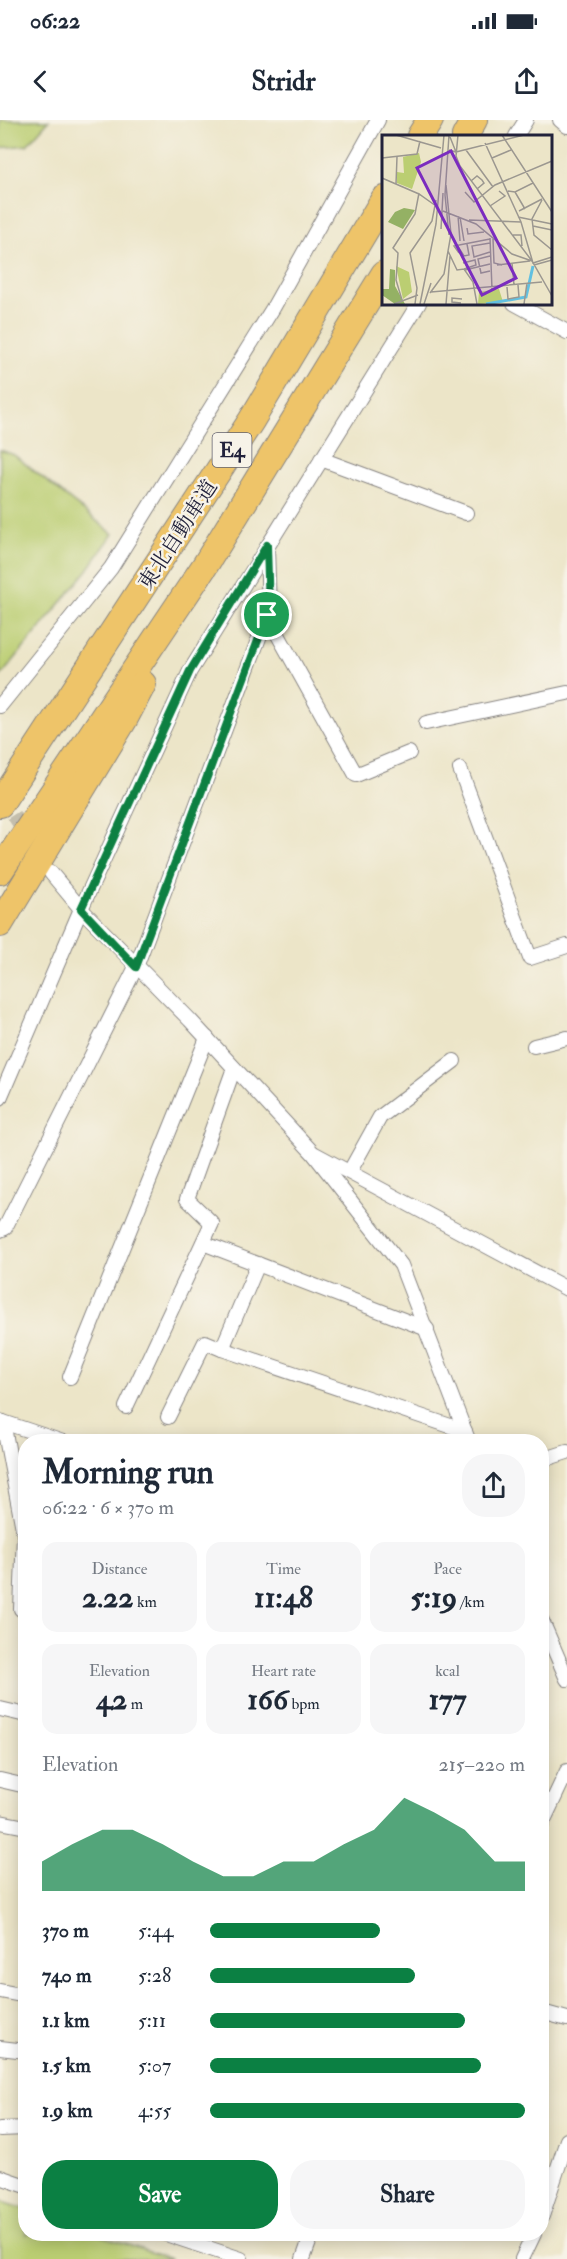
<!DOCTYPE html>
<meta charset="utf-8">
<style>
body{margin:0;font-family:"IM FELL Double Pica","Noto Serif JP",serif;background:#f6f6f7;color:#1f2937;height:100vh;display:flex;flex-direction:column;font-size:22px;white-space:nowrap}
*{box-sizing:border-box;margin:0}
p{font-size:20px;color:#747a83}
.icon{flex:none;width:33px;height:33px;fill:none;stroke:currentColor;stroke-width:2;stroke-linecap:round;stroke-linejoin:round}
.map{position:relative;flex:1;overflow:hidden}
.sheet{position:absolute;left:18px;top:1314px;width:531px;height:807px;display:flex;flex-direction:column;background:#fff;border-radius:24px;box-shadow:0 3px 15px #0003}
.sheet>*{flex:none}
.pin{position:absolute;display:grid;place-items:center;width:51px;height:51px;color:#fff;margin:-26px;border:3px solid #fff;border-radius:50%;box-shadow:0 2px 6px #0007}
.round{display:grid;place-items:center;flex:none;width:63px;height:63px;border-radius:24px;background:#f6f6f7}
.headline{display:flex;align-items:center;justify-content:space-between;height:102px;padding:0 24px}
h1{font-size:33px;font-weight:800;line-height:45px}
.stats{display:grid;grid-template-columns:repeat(3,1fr);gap:9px;height:102px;padding:6px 24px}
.stats div{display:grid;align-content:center;border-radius:15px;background:#f6f6f7;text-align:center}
.stats b{font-size:30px;font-weight:800}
.stats small{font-size:16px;font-weight:400}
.stats p{font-size:16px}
.chart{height:168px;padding:12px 24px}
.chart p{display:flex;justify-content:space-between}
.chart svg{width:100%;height:108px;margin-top:6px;fill:#0b8043;opacity:.7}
.action{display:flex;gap:12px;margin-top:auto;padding:12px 24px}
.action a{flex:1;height:69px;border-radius:24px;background:#0b8043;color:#fff;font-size:24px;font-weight:800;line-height:69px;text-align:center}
.action a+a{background:#f6f6f7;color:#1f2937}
ul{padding:0 24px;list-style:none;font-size:20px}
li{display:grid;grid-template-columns:96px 72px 1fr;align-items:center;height:45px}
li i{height:15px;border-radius:8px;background:#0b8043}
.status{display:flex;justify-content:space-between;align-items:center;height:42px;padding:0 30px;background:#fff;direction:ltr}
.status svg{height:16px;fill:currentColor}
header{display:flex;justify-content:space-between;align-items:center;height:78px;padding:0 24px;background:#fff;font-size:27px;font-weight:800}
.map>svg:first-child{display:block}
.green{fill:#bbce72;stroke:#6e7856;stroke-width:1.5}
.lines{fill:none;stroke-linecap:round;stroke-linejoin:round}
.street-tunnel{stroke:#c4beac;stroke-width:14;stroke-dasharray:14 7;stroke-linecap:butt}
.street-casing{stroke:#878482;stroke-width:16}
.highway-casing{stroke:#878482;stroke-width:28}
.street{stroke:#fff;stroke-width:14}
.highway{stroke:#eec469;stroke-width:26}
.route-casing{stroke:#fff;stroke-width:12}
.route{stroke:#0b8043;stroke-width:8}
.labels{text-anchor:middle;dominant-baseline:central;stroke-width:5;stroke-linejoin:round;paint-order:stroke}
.shield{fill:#f7f3e8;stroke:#62616f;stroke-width:1.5}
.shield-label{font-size:20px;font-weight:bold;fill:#22223b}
.street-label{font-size:21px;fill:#22223b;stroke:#f7f3e8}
.inset-river{fill:none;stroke:#62c0e0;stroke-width:3}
.inset-road{fill:none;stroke:#9b9790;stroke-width:1.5}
.view{fill:#7b2cbf;fill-opacity:0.15;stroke:#7b2cbf;stroke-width:3}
.inset-edge{fill:none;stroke:#22223b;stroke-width:3}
</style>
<div class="status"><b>06:22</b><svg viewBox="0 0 49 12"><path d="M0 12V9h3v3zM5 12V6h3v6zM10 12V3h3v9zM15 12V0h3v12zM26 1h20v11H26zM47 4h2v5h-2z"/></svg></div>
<header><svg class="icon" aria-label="back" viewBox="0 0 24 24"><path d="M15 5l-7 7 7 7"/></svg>Stridr<svg class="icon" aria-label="share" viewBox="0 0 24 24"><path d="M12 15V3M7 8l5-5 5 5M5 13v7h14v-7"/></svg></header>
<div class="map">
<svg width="567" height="2139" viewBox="0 0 567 2139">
<rect width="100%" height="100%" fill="#f7f3e8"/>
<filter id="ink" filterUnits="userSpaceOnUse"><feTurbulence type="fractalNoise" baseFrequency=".0167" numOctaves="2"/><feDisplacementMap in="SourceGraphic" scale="12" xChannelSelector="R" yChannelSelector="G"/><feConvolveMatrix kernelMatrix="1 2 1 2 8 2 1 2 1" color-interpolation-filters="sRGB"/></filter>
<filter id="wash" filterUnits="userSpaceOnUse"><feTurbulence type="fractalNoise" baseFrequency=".008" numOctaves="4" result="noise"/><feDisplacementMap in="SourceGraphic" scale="24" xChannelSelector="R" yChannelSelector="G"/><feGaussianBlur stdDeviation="1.35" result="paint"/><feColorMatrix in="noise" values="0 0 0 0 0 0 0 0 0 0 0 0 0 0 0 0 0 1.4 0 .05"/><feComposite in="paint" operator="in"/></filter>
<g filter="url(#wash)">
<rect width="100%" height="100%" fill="#ece5c8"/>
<g class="green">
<path d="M0 0H49L27 25 0 28Z"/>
<path d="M0 330 14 335 113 414 87 451 0 557Z"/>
<path d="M0 2081 25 2089 26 2114H96L171 2139H0Z"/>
</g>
</g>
<g filter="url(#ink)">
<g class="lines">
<path class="street-tunnel" d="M2 677 27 716"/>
<defs>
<g id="street">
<path d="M560 0 567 6"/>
<path d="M516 16 526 0"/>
<path d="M514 183 567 212"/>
<path d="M321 339 466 393"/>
<path d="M267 495 356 655 409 633"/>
<path d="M0 586 111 448 273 188 378 0"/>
<path d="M426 603 567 573"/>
<path d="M460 649 530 838 567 826"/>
<path d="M51 753 81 789 190 900 313 1033 401 1145 469 1322"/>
<path d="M534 926 567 918"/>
<path d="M0 978 81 789 190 551 419 183"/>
<path d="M315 1034 567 1169"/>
<path d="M350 1051 380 997 454 941"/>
<path d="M0 1110 5 1108 136 847 269 491 267 427"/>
<path d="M203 1123 427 1209"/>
<path d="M258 1144 222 1229 465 1311"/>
<path d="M70 1257 207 918"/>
<path d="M126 1287 212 1103 187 1079 234 948"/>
<path d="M168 1297 205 1222 222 1229"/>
<path d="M0 1301 63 1322"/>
<path d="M3 1302 24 1414 21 1489 26 1490"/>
<path d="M542 1340 567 1332"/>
<path d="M542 1501 567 1559"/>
<path d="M0 1589 26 1595"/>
<path d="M0 1660 26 1666"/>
<path d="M0 1702 26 1707"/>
<path d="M542 1704 567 1651"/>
<path d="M0 1871 26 1876"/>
<path d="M542 1892 567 1899"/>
<path d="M0 1928 26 1931"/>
<path d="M0 2009 26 2008"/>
<path d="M0 2057 26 2066"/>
<path d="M542 2096 567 2020"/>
<path d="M166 2114 241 2139"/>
<path d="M303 2139 312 2114"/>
<path d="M522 2139 534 2114"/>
</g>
<g id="highway">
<path d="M420 16 430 0"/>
<path d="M465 16 474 0"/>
<path d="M0 684 251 301 384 79"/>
<path d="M0 751 204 447 384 154"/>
<path d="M0 804 124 600 143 564"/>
</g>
</defs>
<use href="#street" class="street-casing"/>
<use href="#highway" class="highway-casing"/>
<use href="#street" class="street"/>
<use href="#highway" class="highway"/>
</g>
</g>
<g class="lines" filter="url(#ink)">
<defs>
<path id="route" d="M267 425 269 491 136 847 81 789 190 551Z"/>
</defs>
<use href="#route" class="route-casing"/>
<use href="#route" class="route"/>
</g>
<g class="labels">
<rect class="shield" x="212.5" y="313" width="39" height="34" rx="4.5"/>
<g class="shield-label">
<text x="232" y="330">E4</text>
</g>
<g class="street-label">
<text transform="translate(178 415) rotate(-57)">東北自動車道</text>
</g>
</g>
<g transform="translate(382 15)">
<rect width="170" height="170" fill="#ece5c8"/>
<path d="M37 18 39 27 30 54 15 48V37L22 38 21 22ZM14 131 27 137 30 157 21 164ZM117 154 121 167 96 169 97 157Z" fill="#bbce72"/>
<path d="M22 73 33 75 21 94 6 87 13 77ZM8 134 13 135V151L23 169H13L0 160V154H7Z" fill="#94b164"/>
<path class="inset-river" d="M104 169 144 162 151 131"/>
<path class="inset-road" d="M14 0 59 13M67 0 63 60 67 100M76 0 74 21 78 31 150 126 170 161M120 0 170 77M103 8 139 87 151 128 170 122M67 15 74 17 68 2M84 15 111 52M74 17 142 0M0 23 35 19 38 6M110 23 129 15M0 43 37 59 54 71M89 46 95 41 100 45 102 48 95 54M14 49 15 22M126 56 133 57 151 48M83 57 92 67 113 50 170 26M133 57 143 74M160 65 150 84 152 100 170 115M108 71 123 61 117 56M61 76 94 89 130 119 150 126M137 76 160 64M76 81 78 106M78 82 82 106M136 82 170 89M87 85 139 87M151 91 170 95M85 93 86 99 102 97M59 94 61 58M131 100H139L140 111M108 103 110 154M111 104 112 128 120 130M108 108 90 111 92 122 108 117M75 110 82 121 87 120 85 109M66 116 75 135 82 134 91 147 95 169M77 118 72 111 108 104M81 128 93 125 94 130 82 134M130 128 132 150M115 130 148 126M152 130 170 125M83 135 108 129M108 136 99 138 96 124 108 121M125 152 126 164 137 162 136 150M49 157 160 147M48 158 62 139 69 99 64 50M20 165 14 145 16 118 11 113 33 79 37 58M79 168 70 167V163L80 164M12 169 36 160M33 169 35 153 28 118 50 86 54 65M38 169 54 89 62 0M42 169 49 148M64 169 68 121M142 169 145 148"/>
<path class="view" d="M69 16 134 143 100 160 35 33Z"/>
<rect width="170" height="170" class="inset-edge"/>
</g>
</svg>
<div class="pin" style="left:267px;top:495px;background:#1e9e55"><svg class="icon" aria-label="arrive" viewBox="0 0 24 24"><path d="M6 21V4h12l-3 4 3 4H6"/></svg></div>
<section class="sheet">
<div class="headline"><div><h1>Morning run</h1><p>06:22 · 6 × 370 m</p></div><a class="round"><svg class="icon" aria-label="share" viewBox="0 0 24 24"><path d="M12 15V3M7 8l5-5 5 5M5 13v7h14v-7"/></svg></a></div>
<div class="stats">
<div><p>Distance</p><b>2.22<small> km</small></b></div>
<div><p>Time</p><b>11:48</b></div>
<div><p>Pace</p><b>5:19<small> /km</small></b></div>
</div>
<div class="stats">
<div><p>Elevation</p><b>42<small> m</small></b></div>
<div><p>Heart rate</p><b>166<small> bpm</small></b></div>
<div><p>kcal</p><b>177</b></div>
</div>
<div class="chart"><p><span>Elevation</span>215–220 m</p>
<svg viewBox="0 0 160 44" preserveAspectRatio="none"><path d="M0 44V32L10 25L20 19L30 19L40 25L50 32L60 38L70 38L80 32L90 32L100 25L110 19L120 6L130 12L140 19L150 32L160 32V44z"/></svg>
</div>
<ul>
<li><b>370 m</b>5:44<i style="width:54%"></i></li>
<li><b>740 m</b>5:28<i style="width:65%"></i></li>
<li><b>1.1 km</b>5:11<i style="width:81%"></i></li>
<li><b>1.5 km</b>5:07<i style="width:86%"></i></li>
<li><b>1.9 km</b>4:55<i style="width:100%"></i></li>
</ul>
<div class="action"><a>Save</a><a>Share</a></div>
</section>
</div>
